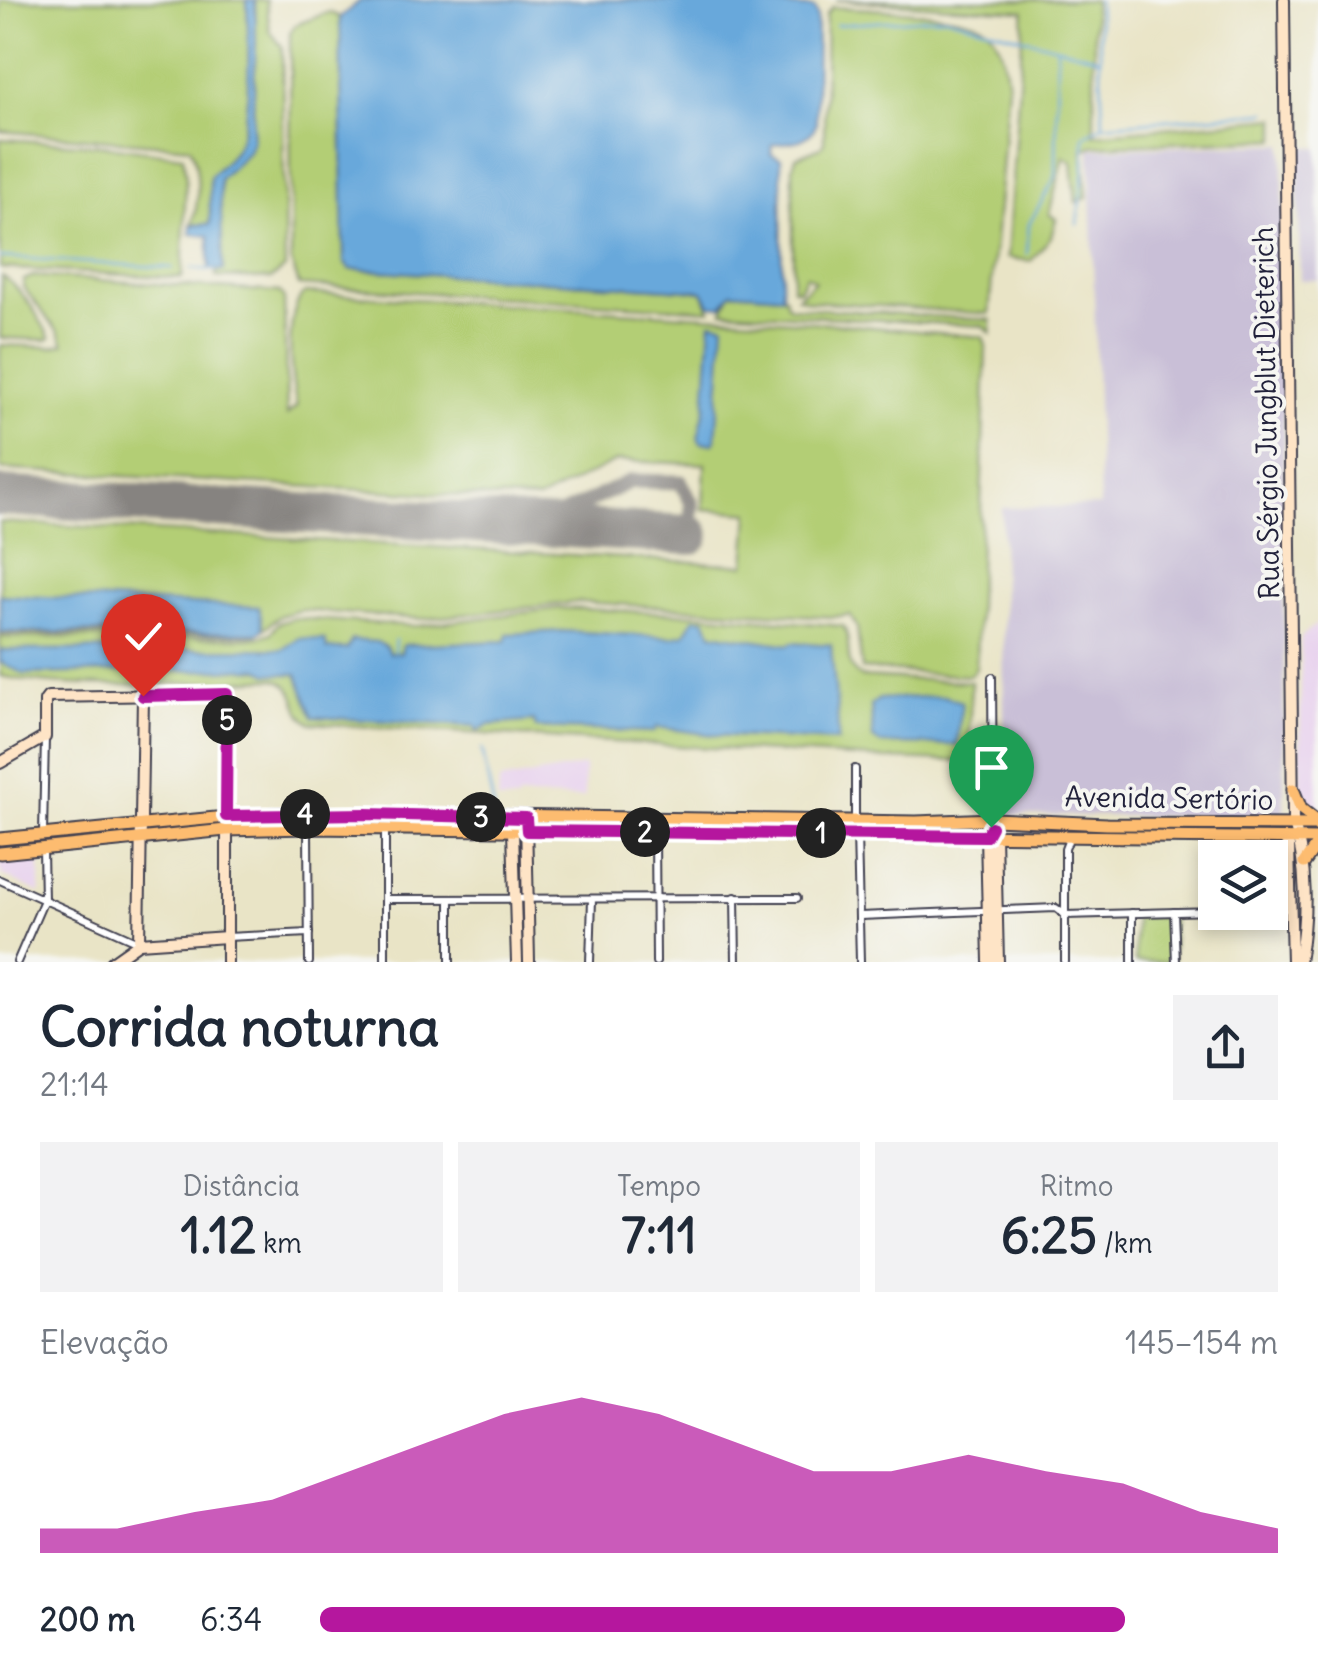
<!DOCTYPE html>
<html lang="pt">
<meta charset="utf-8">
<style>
body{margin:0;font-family:Delius,sans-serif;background:#f2f2f3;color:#1f2937;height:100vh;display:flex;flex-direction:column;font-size:38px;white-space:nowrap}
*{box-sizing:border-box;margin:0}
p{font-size:32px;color:#747a83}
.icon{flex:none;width:55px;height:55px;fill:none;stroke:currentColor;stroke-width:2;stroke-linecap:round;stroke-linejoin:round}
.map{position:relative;height:962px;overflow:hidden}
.panel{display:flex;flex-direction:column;background:#fff;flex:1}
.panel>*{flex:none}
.buttons{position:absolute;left:1198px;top:840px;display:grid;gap:20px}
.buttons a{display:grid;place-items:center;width:90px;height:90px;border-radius:0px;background:#fff;box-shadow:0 5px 15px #0003;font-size:50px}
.pin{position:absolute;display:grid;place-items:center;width:85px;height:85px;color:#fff;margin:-102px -42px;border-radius:50% 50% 50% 0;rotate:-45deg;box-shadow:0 0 10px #0007}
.pin .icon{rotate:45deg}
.km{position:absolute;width:50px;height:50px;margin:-25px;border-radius:50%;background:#222;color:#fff;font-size:28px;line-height:50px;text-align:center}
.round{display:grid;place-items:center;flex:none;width:105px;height:105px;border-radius:0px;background:#f2f2f3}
.summary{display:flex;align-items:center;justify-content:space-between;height:170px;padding:0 40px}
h1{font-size:55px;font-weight:700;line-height:75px}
.stats{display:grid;grid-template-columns:repeat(3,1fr);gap:15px;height:170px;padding:10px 40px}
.stats div{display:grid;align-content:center;border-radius:0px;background:#f2f2f3;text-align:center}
.stats b{font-size:50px;font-weight:700}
.stats small{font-size:28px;font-weight:400}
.stats p{font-size:28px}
.chart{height:280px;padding:20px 40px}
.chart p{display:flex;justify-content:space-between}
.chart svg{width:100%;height:180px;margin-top:10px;fill:#b5179e;opacity:.7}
ul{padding:0 40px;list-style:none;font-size:32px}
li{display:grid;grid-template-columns:160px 120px 1fr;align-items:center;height:75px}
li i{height:25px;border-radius:12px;background:#b5179e}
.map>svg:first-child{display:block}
.built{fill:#e8d2ee}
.industrial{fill:#c9bfd7}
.green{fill:#b3ce74;stroke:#6a7858;stroke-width:2.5}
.water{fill:#67a8db;stroke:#44658b;stroke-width:2.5}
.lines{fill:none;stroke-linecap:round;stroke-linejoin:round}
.stream{stroke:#67a8db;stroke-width:2.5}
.taxiway{stroke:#868380;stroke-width:15}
.runway{stroke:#868380;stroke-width:40}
.street-casing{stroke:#403f50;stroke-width:10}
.secondary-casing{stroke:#403f50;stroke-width:14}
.primary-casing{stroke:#403f50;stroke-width:15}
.street{stroke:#fff;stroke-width:6}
.secondary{stroke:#fee4c6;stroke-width:10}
.primary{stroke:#fdbc70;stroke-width:11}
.route-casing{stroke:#fff;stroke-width:20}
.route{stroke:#b5179e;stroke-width:12}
.labels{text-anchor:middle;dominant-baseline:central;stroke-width:8;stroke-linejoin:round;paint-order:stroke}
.street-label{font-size:28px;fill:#22223b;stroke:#f6f6f2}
</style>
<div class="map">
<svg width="1318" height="962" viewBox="0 0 1318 962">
<rect width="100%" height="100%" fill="#f6f6f2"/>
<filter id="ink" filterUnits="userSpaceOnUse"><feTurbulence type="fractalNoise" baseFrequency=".01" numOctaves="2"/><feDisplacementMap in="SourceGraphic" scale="20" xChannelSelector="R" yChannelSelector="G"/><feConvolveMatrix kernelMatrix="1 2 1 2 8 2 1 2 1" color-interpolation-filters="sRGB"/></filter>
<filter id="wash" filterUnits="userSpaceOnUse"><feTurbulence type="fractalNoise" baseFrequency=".0048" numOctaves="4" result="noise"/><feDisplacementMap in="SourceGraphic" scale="40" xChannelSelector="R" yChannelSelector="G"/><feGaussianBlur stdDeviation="2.25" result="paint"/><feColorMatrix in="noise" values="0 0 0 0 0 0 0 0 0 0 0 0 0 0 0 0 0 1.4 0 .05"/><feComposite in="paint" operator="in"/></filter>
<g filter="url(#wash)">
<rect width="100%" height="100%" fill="#e9e4c6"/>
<g class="built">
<path d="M1318 623V814L1310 810 1300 788 1301 637Z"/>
<path d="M584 766V798L518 797 517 801H498L499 781Z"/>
<path d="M40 857V894L1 874 0 861Z"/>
</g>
<g class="industrial">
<path d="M1283 144 1284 817 1005 815 1002 508 1100 506 1090 149Z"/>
<path d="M1298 147H1318V280H1300Z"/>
</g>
<g class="green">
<path d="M0 0H247C248 35 253 119 236 148 230 159 218 167 210 177V224L191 225C200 206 200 166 190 147L0 131Z"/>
<path d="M255 0H266L270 31 282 47 285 268 271 279 216 277V271H222L220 178 248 152 252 141 256 42Z"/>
<path d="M836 0H1094V134L1276 118V139L1093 146 1083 150 1087 198 1076 202 1072 162 1064 157 1049 214 1056 219 1051 237 1031 261 1007 258 1024 11Z"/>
<path d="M832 7C862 9 968 11 987 28 1002 41 1006 67 1008 86L989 314 810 301 797 297 815 281 806 275 799 290 793 288V166L796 157 821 147 824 142 826 15Z"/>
<path d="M329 12 340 17 344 261 349 269 703 291 710 310 299 285 291 261 290 33 295 25Z"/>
<path d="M0 139 101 145 183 156 186 178 182 278 0 268Z"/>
<path d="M2 276C22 288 39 317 50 338L47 340 0 338Z"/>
<path d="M33 276 280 292 284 299 287 415 297 406C291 380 283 311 305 293L828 323 983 337 986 346 976 668 972 674 966 676 862 669 857 627 850 615 832 617 579 602 424 619 301 610 280 616 256 635 0 634V522L745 565 749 513 703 509 705 464 616 461 538 500 0 469V345L52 347 64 344 59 333 23 287 24 280Z"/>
<path d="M731 292 785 296 787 305 791 307 991 320V333L983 326 723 311Z"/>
<path d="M560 608 697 614 843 626C854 642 841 667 861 677L971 682 969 750 957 761 888 759 310 723C291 711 301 684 274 679 184 682 89 693 0 676V637L257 638 271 633 278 623 295 618 417 626Z"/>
<path d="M1172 916 1173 962H1135V917Z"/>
</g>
<g class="water">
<path d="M247 0H255L256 42 252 141 248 152 220 179 223 271 209 268V236L191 234V225L210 224V177C218 167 230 159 236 148 253 120 248 34 247 0Z"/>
<path d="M361 0H709L814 8 817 14 816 125C808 144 790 141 772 145L771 154 781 158 782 296 732 292 722 306 710 305 703 291 349 269 344 262 340 17Z"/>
<path d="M711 322 724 324 716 440 713 443H701L698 438 705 408Z"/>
<path d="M0 595 259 607 263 629 258 633 0 632Z"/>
<path d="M694 618 705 619 712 633 789 645 792 642 831 645C833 679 839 707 838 741L713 735 657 727 654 732 536 728 534 721 488 725 477 731 475 726 313 717 297 674H268L259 669 24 674 0 662V650L283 649 299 638 325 640 327 649H347L352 640 377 642 386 647 389 653H401L403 645 506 641 508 634 562 631 672 637 685 634Z"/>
<path d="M944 696 962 702 957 745 881 744 873 739 871 705 879 699Z"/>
</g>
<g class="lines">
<g class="stream">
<path d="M1098 0 1103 125 1267 112"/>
<path d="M836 25 945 17 1099 58"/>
<path d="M1077 224 1084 170V136L1101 126"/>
<path d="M1027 254 1029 224 1056 176 1057 47"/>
<path d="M0 257 172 268"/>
<path d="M191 269 216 270"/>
<path d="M394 653 395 640"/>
<path d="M482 749 494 809"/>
</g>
<path class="taxiway" d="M470 522H546L631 481 681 482 692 504 690 535"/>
<path class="runway" d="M0 496 690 535"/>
</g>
</g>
<g filter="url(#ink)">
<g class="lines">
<defs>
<g id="street">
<path d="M992 677 993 817"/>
<path d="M855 769V820"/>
<path d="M308 829 309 962"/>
<path d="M385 830V962"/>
<path d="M655 833 656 962"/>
<path d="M857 833 860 962"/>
<path d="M43 834 45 737"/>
<path d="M0 880 138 942"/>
<path d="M735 897 736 962"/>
<path d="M385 899 797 898"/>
<path d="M1270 909H1289"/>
<path d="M1174 912 1176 962"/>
<path d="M1132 913V962"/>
<path d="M860 916 1056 908 1065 915 1215 911"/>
<path d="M227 937 309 933"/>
<path d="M17 962 44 900 43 849"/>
<path d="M450 962V899"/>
<path d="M590 962 592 899"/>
<path d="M1065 962V849L1070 836"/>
</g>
<g id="secondary">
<path d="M1284 0 1293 820C1308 867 1307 913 1299 962"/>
<path d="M0 763 45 737V701L48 697 227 694V962"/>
<path d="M526 818 529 962"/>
<path d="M513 831 517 962"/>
<path d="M986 835 989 962"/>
<path d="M995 835 998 962"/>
<path d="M1283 838 1289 846 1292 962"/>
<path d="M139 943 143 696"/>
<path d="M139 943 227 937"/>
<path d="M112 962 139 943"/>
</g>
<g id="primary">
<path d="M1293 789 1301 809 1318 822"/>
<path d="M0 839 226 817 292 813 916 822 993 819 1107 824 1318 825"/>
<path d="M0 853 226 830 308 828 1318 839"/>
<path d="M1304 863 1318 843"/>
</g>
</defs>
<use href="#street" class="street-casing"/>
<use href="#secondary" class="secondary-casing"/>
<use href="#primary" class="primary-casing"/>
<use href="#street" class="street"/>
<use href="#secondary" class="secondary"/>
<use href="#primary" class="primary"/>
</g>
</g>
<g class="lines" filter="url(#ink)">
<defs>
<path id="route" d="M143 696 227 694 226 816 366 814 526 818 527 831 986 836 991 827"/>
</defs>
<use href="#route" class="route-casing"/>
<use href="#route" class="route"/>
</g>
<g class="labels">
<g class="street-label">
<text transform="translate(1266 413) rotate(-91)">Rua Sérgio Jungblut Dieterich</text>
<text transform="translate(1169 798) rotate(1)">Avenida Sertório</text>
</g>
</g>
</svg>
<div class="buttons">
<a><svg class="icon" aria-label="layers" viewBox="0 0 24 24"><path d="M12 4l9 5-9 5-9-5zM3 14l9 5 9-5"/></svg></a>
</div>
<div class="pin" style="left:991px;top:827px;background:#1e9e55"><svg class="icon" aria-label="arrive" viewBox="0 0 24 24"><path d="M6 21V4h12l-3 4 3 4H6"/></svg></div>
<div class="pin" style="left:143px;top:696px;background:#d93025"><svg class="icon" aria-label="check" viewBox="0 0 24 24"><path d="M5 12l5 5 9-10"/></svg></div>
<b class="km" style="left:821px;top:833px">1</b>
<b class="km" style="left:645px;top:832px">2</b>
<b class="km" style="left:481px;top:817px">3</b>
<b class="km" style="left:305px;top:814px">4</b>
<b class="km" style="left:227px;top:720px">5</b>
</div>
<section class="panel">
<div class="summary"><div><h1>Corrida noturna</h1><p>21:14</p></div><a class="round"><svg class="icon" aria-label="share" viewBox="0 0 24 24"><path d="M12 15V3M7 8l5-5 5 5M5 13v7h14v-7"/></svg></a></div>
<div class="stats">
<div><p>Distância</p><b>1.12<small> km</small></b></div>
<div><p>Tempo</p><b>7:11</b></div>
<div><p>Ritmo</p><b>6:25<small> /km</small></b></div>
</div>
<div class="chart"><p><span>Elevação</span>145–154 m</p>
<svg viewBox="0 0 160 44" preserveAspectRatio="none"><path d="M0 44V38L10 38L20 34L30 31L40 24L50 17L60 10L70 6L80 10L90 17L100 24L110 24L120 20L130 24L140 27L150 34L160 38V44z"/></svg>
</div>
<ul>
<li><b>200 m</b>6:34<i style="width:84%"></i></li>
</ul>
</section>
